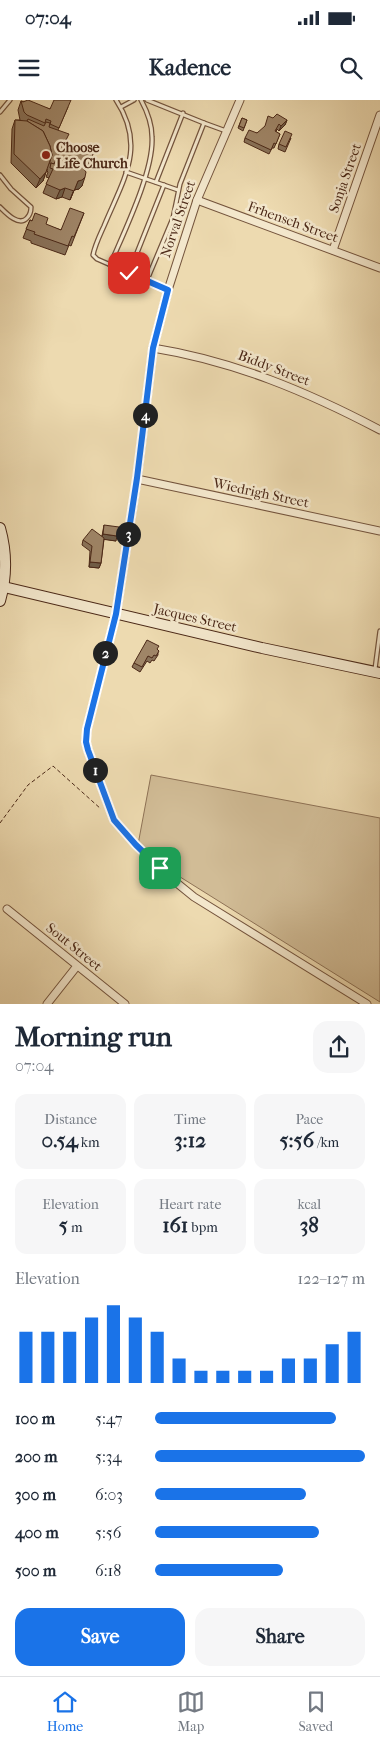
<!DOCTYPE html>
<meta charset="utf-8">
<style>
body{margin:0;font-family:"IM FELL French Canon",serif;background:#f6f6f7;color:#1f2937;height:100vh;display:flex;flex-direction:column;font-size:19px;white-space:nowrap}
*{box-sizing:border-box;margin:0}
p{font-size:16px;color:#747a83}
.icon{flex:none;width:28px;height:28px;fill:none;stroke:currentColor;stroke-width:2;stroke-linecap:round;stroke-linejoin:round}
.map{position:relative;height:904px;overflow:hidden}
.sheet{display:flex;flex-direction:column;background:#fff;flex:1}
.sheet>*{flex:none}
.pin{position:absolute;display:grid;place-items:center;width:42px;height:42px;color:#fff;margin:-21px;border-radius:10px;box-shadow:0 2px 8px #0006}
.km{position:absolute;width:25px;height:25px;margin:-12px;border-radius:50%;background:#222;color:#fff;font-size:14px;line-height:25px;text-align:center}
.round{display:grid;place-items:center;flex:none;width:52px;height:52px;border-radius:15px;background:#f6f6f7}
.headline{display:flex;align-items:center;justify-content:space-between;height:85px;padding:0 15px}
h1{font-size:28px;font-weight:700;line-height:38px}
.metrics{display:grid;grid-template-columns:repeat(3,1fr);gap:8px;height:85px;padding:5px 15px}
.metrics div{display:grid;align-content:center;border-radius:12px;background:#f6f6f7;text-align:center}
.metrics b{font-size:21px;font-weight:700}
.metrics small{font-size:14px;font-weight:400}
.metrics p{font-size:14px}
.chart{height:140px;padding:10px 15px}
.chart p{display:flex;justify-content:space-between}
.chart svg{width:100%;height:90px;margin-top:5px;stroke:#1a73e8;stroke-width:6}
.primary-button{display:flex;gap:10px;margin-top:auto;padding:10px 15px}
.primary-button a{flex:1;height:58px;border-radius:15px;background:#1a73e8;color:#fff;font-size:20px;font-weight:700;line-height:58px;text-align:center}
.primary-button a+a{background:#f6f6f7;color:#1f2937}
ul{padding:0 15px;list-style:none;font-size:16px}
li{display:grid;grid-template-columns:80px 60px 1fr;align-items:center;height:38px}
li i{height:12px;border-radius:6px;background:#1a73e8}
.status{display:flex;justify-content:space-between;align-items:center;height:35px;padding:0 25px;background:#fff;direction:ltr}
.status svg{height:14px;fill:currentColor}
header{display:flex;justify-content:space-between;align-items:center;height:65px;padding:0 15px;background:#fff;font-size:22px;font-weight:700}
.dock{display:flex;justify-content:space-around;align-items:center;height:70px;border-top:1px solid #e0e1e3;background:#fff;font-size:14px;color:#747a83}
.dock a{display:grid;justify-items:center;gap:2px}
.dock .active{color:#1a73e8}
.map>svg:first-child{display:block}
.green{fill:#d1bc96;stroke:#8e7256}
.lines{fill:none;stroke-linecap:round;stroke-linejoin:round}
.lane-casing{stroke:#74543d;stroke-width:5.5}
.street-casing{stroke:#74543d;stroke-width:9}
.secondary-casing{stroke:#4b2817;stroke-width:12}
.path{stroke:#4b2817;stroke-width:1;stroke-dasharray:4 2.5;stroke-linecap:butt}
.lane{stroke:#f3e7cc;stroke-width:3}
.street{stroke:#f3e7cc;stroke-width:7}
.secondary{stroke:#f3e7cc;stroke-width:10}
.wall{fill:#897259;stroke:#4b2817}
.shaded-wall{fill:#6f5d48;stroke:#4b2817}
.building{fill:#9f8567;stroke:#4b2817}
.route-casing{stroke:#fff;stroke-width:10}
.route{stroke:#1a73e8;stroke-width:6}
.poi-dot{fill:#8f2418;stroke:#f3e7cc;stroke-width:2}
.labels{text-anchor:middle;dominant-baseline:central;stroke-width:5;stroke-linejoin:round;paint-order:stroke}
.poi-label{font-size:14px;font-weight:bold;fill:#4b2817;stroke:#f3e7cc;text-anchor:start}
.street-label{font-size:14px;fill:#4b2817;stroke:#f3e7cc}
</style>
<div class="status"><b>07:04</b><svg viewBox="0 0 49 12"><path d="M0 12V9h3v3zM5 12V6h3v6zM10 12V3h3v9zM15 12V0h3v12zM26 1h20v11H26zM47 4h2v5h-2z"/></svg></div>
<header><svg class="icon" aria-label="menu" viewBox="0 0 24 24"><path d="M4 6h16M4 12h16M4 18h16"/></svg>Kadence<svg class="icon" aria-label="search" viewBox="0 0 24 24"><circle cx="10" cy="10" r="6"/><path d="M15 15l6 6"/></svg></header>
<div class="map">
<svg width="380" height="904" viewBox="0 0 380 904">
<rect width="100%" height="100%" fill="#eddab0"/>
<filter id="stains"><feTurbulence type="fractalNoise" baseFrequency=".004" numOctaves="4"/><feColorMatrix values="0 0 0 0 .2 0 0 0 0 .09 0 0 0 0 .02 0 0 0 .5 -.17"/></filter>
<radialGradient id="worn" r=".72"><stop offset=".6" stop-color="#630" stop-opacity="0"/><stop offset="1" stop-color="#630" stop-opacity=".3"/></radialGradient>
<path class="green" d="M151 675 380 718V902L137 750Z"/>
<g class="lines">
<defs>
<g id="lane">
<path d="M116 0C147 47 123 80 104 126 100 135 95 145 93 155L97 159 168 190"/>
<path d="M121 7 134 0"/>
<path d="M0 12 10 0"/>
<path d="M204 23 226 31"/>
<path d="M126 72 178 90"/>
<path d="M0 75 11 89 31 107C31 112 30 115 27 118 19 127 6 113 0 107"/>
<path d="M156 82 183 13"/>
<path d="M110 165C124 132 154 71 152 37 152 24 147 11 141 0"/>
<path d="M129 173 164 85"/>
<path d="M147 180 173 118 180 84 204 23 147 0"/>
<path d="M375 569 380 531"/>
</g>
<g id="street">
<path d="M240 0 197 100 168 190 153 248 137 379 116 514 87 629 86 642 88 650 114 720 136 745 178 784 194 797 367 904"/>
<path d="M197 100 380 168"/>
<path d="M333 150 380 15"/>
<path d="M153 248C234 261 308 292 380 330"/>
<path d="M137 379 380 431"/>
<path d="M7 809 125 904"/>
<path d="M47 904 77 866"/>
</g>
<g id="secondary">
<path d="M0 428C7 453 7 476 0 501"/>
<path d="M4 487 262 548 380 573"/>
</g>
</defs>
<use href="#lane" class="lane-casing"/>
<use href="#street" class="street-casing"/>
<use href="#secondary" class="secondary-casing"/>
<path class="path" d="M0 723 28 685 53 666 101 709"/>
<use href="#lane" class="lane"/>
<use href="#street" class="street"/>
<use href="#secondary" class="secondary"/>
</g>
<g class="wall">
<path d="M21 1 50 9 68 7 58 30 66 42 93 54 87 69 83 68V69L82 86 79 89 74 90 70 100 62 97 56 99 43 93 49 78 46 77 48 72 47 71V69L43 81 36 88 11 63 12 29 15 20H20L18 10Z"/>
<path d="M242 18 247 20 243 31 238 28Z"/>
<path d="M287 20 285 25 279 31 277 29 276 32 280 34 274 48H272L269 54 244 42 245 38Z"/>
<path d="M291 38 285 52 278 49 279 44Z"/>
<path d="M84 113 71 146 69 145 65 155 31 143V141L23 138 30 120 61 130Z"/>
<path d="M104 425 116 441 104 439 101 463 99 468 89 467 90 451 82 445 83 440 102 436Z"/>
<path d="M158 550V555L154 561 152 560 150 563 147 561 140 572 132 567 134 563Z"/>
</g>
<g class="shaded-wall">
<path d="M287 20 285 25 279 31 281 26Z"/>
<path d="M46 72 43 81 36 88 40 79Z"/>
<path d="M85 77 82 86 79 89 74 90 70 100 78 81Z"/>
<path d="M65 88 62 97 56 99 60 90Z"/>
<path d="M103 434 117 436 116 441 101 439Z"/>
<path d="M90 462 101 463 99 468 89 467Z"/>
</g>
<g class="building">
<path d="M28 0 50 9 54 0H71L59 28 50 24 51 21 46 19 45 23 27 15 24 12 21 1 23 2Z"/>
<path d="M277 14 287 20 281 26 279 24 275 31 280 34 276 44 274 43 271 50 245 38 249 30 257 33 265 26 268 16 273 18Z"/>
<path d="M242 18 247 20 244 28 239 26Z"/>
<path d="M28 19 44 26 46 22 50 23 49 27 69 34 54 64 51 63V65L50 64V61L52 55 50 46 43 31 27 21Z"/>
<path d="M15 20 27 21 43 31 50 46 52 55 46 72 40 79 14 54Z"/>
<path d="M285 31 292 34 286 47 279 44Z"/>
<path d="M66 42 93 54 90 60 86 59 83 68 86 72 85 77 82 80 78 81 74 91 65 88 60 90 46 84 53 69 50 68 51 63 54 64Z"/>
<path d="M70 108 84 113 74 137 72 136 68 146 34 134 35 132 26 129 30 120 32 121 35 113 48 118 46 124 61 130Z"/>
<path d="M104 425 119 427 117 436 103 434Z"/>
<path d="M92 429 104 438 101 463 90 462 92 446 83 440Z"/>
<path d="M147 540 159 546 157 549 159 551 156 556 154 555 152 558 148 556 142 567 134 563Z"/>
</g>
<g class="lines">
<defs>
<path id="route" d="M129 173 168 190 153 248 137 378 116 514 87 629 86 642 88 650 114 720 136 745 160 768"/>
</defs>
<use href="#route" class="route-casing"/>
<use href="#route" class="route"/>
</g>
<circle class="poi-dot" cx="46" cy="55" r="5"/>
<g class="labels">
<g class="poi-label">
<text x="56" y="47">Choose<tspan x="56" dy="16">Life Church</tspan></text>
</g>
<g class="street-label">
<text transform="translate(345 78) rotate(-71)">Sonja Street</text>
<text transform="translate(178 119) rotate(-71)">Norval Street</text>
<text transform="translate(293 122) rotate(20)">Frhensch Street</text>
<text transform="translate(274 268) rotate(21)">Biddy Street</text>
<text transform="translate(261 393) rotate(12)">Wiedrigh Street</text>
<text transform="translate(195 518) rotate(13)">Jacques Street</text>
<text transform="translate(74 847) rotate(39)">Sout Street</text>
</g>
</g>
<rect width="100%" height="100%" filter="url(#stains)"/>
<rect width="100%" height="100%" fill="url(#worn)"/>
</svg>
<div class="pin" style="left:160px;top:768px;background:#1e9e55"><svg class="icon" aria-label="arrive" viewBox="0 0 24 24"><path d="M6 21V4h12l-3 4 3 4H6"/></svg></div>
<div class="pin" style="left:129px;top:173px;background:#d93025"><svg class="icon" aria-label="check" viewBox="0 0 24 24"><path d="M5 12l5 5 9-10"/></svg></div>
<b class="km" style="left:95px;top:670px">1</b>
<b class="km" style="left:105px;top:553px">2</b>
<b class="km" style="left:128px;top:434px">3</b>
<b class="km" style="left:145px;top:315px">4</b>
</div>
<section class="sheet">
<div class="headline"><div><h1>Morning run</h1><p>07:04</p></div><a class="round"><svg class="icon" aria-label="share" viewBox="0 0 24 24"><path d="M12 15V3M7 8l5-5 5 5M5 13v7h14v-7"/></svg></a></div>
<div class="metrics">
<div><p>Distance</p><b>0.54<small> km</small></b></div>
<div><p>Time</p><b>3:12</b></div>
<div><p>Pace</p><b>5:56<small> /km</small></b></div>
</div>
<div class="metrics">
<div><p>Elevation</p><b>5<small> m</small></b></div>
<div><p>Heart rate</p><b>161<small> bpm</small></b></div>
<div><p>kcal</p><b>38</b></div>
</div>
<div class="chart"><p><span>Elevation</span>122–127 m</p>
<svg viewBox="0 0 160 44" preserveAspectRatio="none"><path d="M5 44V19M15 44V19M25 44V19M35 44V12M45 44V6M55 44V12M65 44V19M75 44V32M85 44V38M95 44V38M105 44V38M115 44V38M125 44V32M135 44V32M145 44V25M155 44V19"/></svg>
</div>
<ul>
<li><b>100 m</b>5:47<i style="width:86%"></i></li>
<li><b>200 m</b>5:34<i style="width:100%"></i></li>
<li><b>300 m</b>6:03<i style="width:72%"></i></li>
<li><b>400 m</b>5:56<i style="width:78%"></i></li>
<li><b>500 m</b>6:18<i style="width:61%"></i></li>
</ul>
<div class="primary-button"><a>Save</a><a>Share</a></div>
</section>
<nav class="dock">
<a class="active"><svg class="icon" aria-label="home" viewBox="0 0 24 24"><path d="M3 11l9-7 9 7M6 9v11h12V9"/></svg>Home</a>
<a><svg class="icon" aria-label="map" viewBox="0 0 24 24"><path d="M3 6l6-2 6 2 6-2v14l-6 2-6-2-6 2zM9 4v14M15 6v14"/></svg>Map</a>
<a><svg class="icon" aria-label="saved" viewBox="0 0 24 24"><path d="M7 4h10v16l-5-4-5 4z"/></svg>Saved</a>
</nav>
